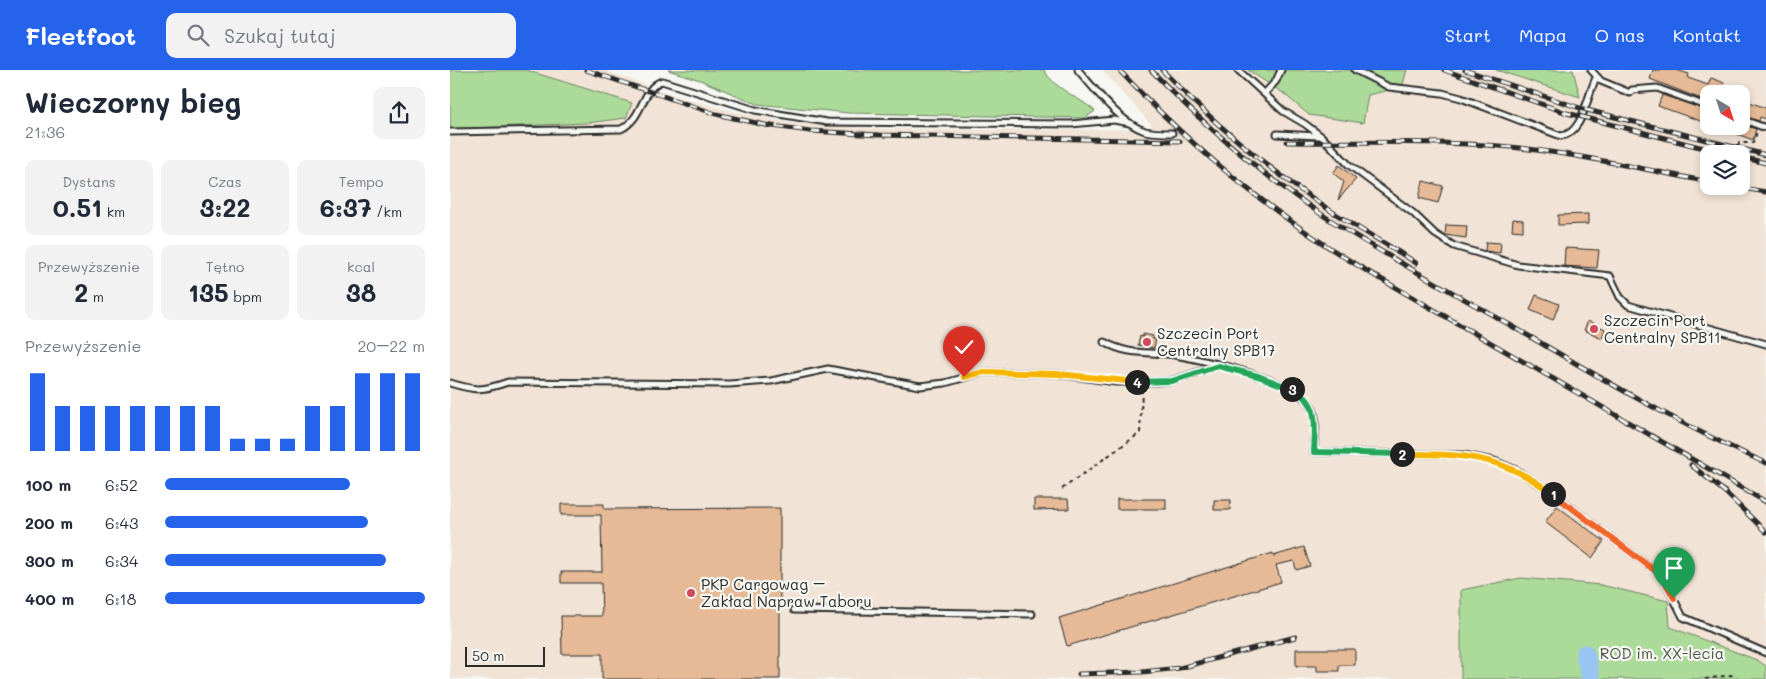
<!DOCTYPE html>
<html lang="pl">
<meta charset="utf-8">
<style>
body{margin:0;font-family:Mali,sans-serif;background:#f2f2f3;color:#1f2937;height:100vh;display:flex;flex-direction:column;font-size:19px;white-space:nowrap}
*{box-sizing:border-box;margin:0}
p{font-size:16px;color:#747a83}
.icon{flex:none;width:28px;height:28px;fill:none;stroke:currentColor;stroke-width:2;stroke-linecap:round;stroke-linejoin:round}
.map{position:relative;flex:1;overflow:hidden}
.details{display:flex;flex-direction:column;background:#fff;width:450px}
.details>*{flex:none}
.needle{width:32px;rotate:141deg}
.tools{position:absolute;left:1250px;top:15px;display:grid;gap:10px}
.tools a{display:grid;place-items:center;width:50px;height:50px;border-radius:10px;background:#fff;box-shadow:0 2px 8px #0003;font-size:25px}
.scale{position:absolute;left:15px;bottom:12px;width:80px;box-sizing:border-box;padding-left:5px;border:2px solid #2b2b2b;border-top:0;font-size:14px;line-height:18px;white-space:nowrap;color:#2b2b2b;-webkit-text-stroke:4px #f6f6f2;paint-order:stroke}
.pin{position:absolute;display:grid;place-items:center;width:42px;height:42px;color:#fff;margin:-51px -21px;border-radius:50% 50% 50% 0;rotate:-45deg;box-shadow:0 0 5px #0007}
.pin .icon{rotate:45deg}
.km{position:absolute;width:25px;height:25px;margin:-12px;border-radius:50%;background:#222;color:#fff;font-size:14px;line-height:25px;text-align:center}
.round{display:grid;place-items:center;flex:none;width:52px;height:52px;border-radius:10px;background:#f2f2f3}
.summary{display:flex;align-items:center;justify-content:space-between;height:85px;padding:0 25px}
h1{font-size:28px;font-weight:700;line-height:38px}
.figures{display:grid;grid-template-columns:repeat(3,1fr);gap:8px;height:85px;padding:5px 25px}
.figures div{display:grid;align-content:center;border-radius:10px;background:#f2f2f3;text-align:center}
.figures b{font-size:25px;font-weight:700}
.figures small{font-size:14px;font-weight:400}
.figures p{font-size:14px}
.chart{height:140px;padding:10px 25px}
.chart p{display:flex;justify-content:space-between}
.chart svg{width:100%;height:90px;margin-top:5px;stroke:#2563eb;stroke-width:6}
ul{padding:0 25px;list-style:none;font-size:16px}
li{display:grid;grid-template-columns:80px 60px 1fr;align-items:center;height:38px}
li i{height:12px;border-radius:6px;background:#2563eb}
header{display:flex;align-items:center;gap:30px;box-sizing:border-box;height:70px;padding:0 25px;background:#2563eb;color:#fff}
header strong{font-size:24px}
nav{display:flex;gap:28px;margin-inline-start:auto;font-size:18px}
.search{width:350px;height:45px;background:#f2f2f3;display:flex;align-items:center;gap:12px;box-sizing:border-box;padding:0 18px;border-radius:10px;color:#747a83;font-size:19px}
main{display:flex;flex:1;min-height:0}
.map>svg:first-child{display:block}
.built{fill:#f1e4d6;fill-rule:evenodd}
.green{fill:#acda99;stroke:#6c8262}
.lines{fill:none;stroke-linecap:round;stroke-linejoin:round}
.river{stroke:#98c5f2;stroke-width:19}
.building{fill:#e6ba96;stroke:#2b2b2b}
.lane-casing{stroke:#2b2b2b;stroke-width:9}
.path{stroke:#2b2b2b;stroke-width:2;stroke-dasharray:4 4;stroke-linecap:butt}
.lane{stroke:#f6f6f2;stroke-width:5}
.rail-casing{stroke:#2b2b2b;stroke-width:5}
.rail{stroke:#f6f6f2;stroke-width:3;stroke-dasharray:9;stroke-linecap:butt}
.split-1-casing{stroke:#fff;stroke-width:10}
.split-2-casing{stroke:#fff;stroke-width:10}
.split-3-casing{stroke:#fff;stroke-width:10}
.split-4-casing{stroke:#fff;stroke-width:10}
.split-5-casing{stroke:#fff;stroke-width:10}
.split-1{stroke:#f0652b;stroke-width:6}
.split-2{stroke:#f5b400;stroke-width:6}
.split-3{stroke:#22a559;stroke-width:6}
.split-4{stroke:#22a559;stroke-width:6}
.split-5{stroke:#f5b400;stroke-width:6}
.poi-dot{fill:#d1495b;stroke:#f6f6f2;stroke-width:2}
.labels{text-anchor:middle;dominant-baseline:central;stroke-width:4.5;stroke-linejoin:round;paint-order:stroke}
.poi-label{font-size:15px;fill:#2b2b2b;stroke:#f6f6f2;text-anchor:start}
.park-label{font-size:15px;fill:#4b5746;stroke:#f6f6f2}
</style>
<header>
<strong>Fleetfoot</strong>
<div class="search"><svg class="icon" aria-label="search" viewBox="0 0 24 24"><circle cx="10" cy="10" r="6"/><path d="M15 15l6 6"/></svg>Szukaj tutaj</div>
<nav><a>Start</a><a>Mapa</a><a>O nas</a><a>Kontakt</a></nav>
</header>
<main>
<section class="details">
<div class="summary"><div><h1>Wieczorny bieg</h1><p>21:36</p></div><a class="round"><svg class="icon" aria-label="share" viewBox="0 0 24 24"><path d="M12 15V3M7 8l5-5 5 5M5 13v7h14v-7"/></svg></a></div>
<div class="figures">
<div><p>Dystans</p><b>0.51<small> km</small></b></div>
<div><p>Czas</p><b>3:22</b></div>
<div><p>Tempo</p><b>6:37<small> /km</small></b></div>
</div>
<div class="figures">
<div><p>Przewyższenie</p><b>2<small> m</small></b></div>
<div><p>Tętno</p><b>135<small> bpm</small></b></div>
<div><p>kcal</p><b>38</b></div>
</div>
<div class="chart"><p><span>Przewyższenie</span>20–22 m</p>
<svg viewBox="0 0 160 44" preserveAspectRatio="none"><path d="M5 44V6M15 44V22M25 44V22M35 44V22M45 44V22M55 44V22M65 44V22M75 44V22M85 44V38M95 44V38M105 44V38M115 44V22M125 44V22M135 44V6M145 44V6M155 44V6"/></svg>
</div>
<ul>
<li><b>100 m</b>6:52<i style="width:71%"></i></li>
<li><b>200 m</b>6:43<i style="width:78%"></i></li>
<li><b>300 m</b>6:34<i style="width:85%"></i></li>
<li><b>400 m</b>6:18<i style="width:100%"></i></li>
</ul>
</section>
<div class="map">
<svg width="1316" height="609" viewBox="0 0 1316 609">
<rect width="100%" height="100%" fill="#f6f6f2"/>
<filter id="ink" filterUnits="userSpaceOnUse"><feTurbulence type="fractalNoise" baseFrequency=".02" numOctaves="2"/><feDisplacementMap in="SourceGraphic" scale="10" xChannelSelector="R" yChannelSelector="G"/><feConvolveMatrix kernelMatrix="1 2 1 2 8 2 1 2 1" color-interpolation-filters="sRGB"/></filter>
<g filter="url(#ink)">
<path class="built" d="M0 0H153L235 29 283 41 332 51 427 59 556 60 705 59 652 0H1316V596L1307 590 1220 557 1011 520V609H0ZM1259 24H1291V56H1259ZM1259 84H1291V116H1259Z"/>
<g class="green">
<path d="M0 0H76L182 33 176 48 137 53 0 59Z"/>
<path d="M218 0H594C605 20 628 26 645 41L635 48 399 43 307 34 250 10Z"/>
<path d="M798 0H957L952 17 918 25 913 53 859 45 833 23Z"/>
<path d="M1046 0H1123L1130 27Z"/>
<path d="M1071 508 1151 515 1218 531 1220 557 1307 590 1316 596V609H1011V520Z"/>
</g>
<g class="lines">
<path class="river" d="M1135 584 1141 609"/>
</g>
<g class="building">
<path d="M1203 0H1226L1239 4 1238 8 1258 15 1261 8 1267 10 1274 13 1272 20 1279 24H1259V32L1200 9Z"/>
<path d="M1212 25 1259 41V54L1208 36Z"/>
<path d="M1291 29 1316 38V49L1310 47 1309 51 1291 45Z"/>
<path d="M1291 54 1306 59 1303 70 1268 57 1291 56Z"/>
<path d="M889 95 906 109 888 130 894 112 883 103Z"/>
<path d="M973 111 993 116 988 133 969 128Z"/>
<path d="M1138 144V154L1108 155V145Z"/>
<path d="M1063 149 1073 150V161L1062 160Z"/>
<path d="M996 155 1017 156 1016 168 995 165Z"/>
<path d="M1036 172 1051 173 1050 183 1035 181Z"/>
<path d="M1115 178 1149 180 1147 198 1114 196Z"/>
<path d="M1086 225 1109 234 1103 250 1080 240Z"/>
<path d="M1138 251 1155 259 1152 268 1134 260Z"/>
<path d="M693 264 703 266V269H706L704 278 688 275 690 266 693 267Z"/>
<path d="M584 429H618L619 439 584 440Z"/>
<rect x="667" y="429" width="49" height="10"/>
<path d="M764 430H781L780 440H764Z"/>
<path d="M111 434H154V439L330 438V609H152V584H112L111 546H152L151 513H111V502H152L151 445H111Z"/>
<path d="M1107 436 1154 471 1142 488 1095 452Z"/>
<path d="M854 477 860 496 846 500 844 491 826 495 831 512 617 576 609 548 823 483V486Z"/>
<path d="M846 579H905V595H889V601H867V596H846Z"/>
</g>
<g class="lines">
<defs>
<g id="lane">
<path d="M628 0C645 19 670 53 695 61 703 63 713 63 722 63"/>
<path d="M788 0 833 41 855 54 871 66 899 95 963 143 985 164 1004 176 1068 195 1160 206 1170 227 1178 235 1316 274"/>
<path d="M905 0 939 17 992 23 1011 28 1111 66C1133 64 1137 25 1146 8"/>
<path d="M1141 0 1151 11 1180 23 1182 20 1207 18 1259 37"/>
<path d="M815 23 826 11 831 0"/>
<path d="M1291 49 1316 58"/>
<path d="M0 62 171 59C194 48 191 18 212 11L305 40 377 52 621 54 664 50 680 53"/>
<path d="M827 64 869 66"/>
<path d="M654 272C680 286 697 281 725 285 753 290 850 311 862 337 868 349 865 369 864 382L1014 385 1044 391 1066 400 1098 420 1212 506 1233 547 1316 583"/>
<path d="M0 313C26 321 32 321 58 312L279 314 321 311 378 299 470 316 495 313 534 302 608 304 666 312H706L721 311 766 296"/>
<path d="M344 540 582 544"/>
</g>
</defs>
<use href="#lane" class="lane-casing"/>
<g class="path">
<path d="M1286 84 1289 73H1303L1307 62"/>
<path d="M612 419 690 363 692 320"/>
<path d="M1255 609 1281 605 1288 609"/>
</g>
<use href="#lane" class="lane"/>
<defs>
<g id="rail">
<path d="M136 0 266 44 315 55 360 61 429 65 730 71"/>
<path d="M669 0C743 79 824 146 917 201L1316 432"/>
<path d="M701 0C752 54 809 102 871 144 932 184 997 219 1060 255 1144 304 1227 354 1316 393"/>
<path d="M712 0C762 52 818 99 878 139 907 158 937 174 966 193"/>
<path d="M994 0 1117 43 1277 84"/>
<path d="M1015 0 1133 39 1316 85"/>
<path d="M837 72C911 73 986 70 1061 77 1128 84 1193 99 1259 112"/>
<path d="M1291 87 1316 93"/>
<path d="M1281 116 1316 122"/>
<path d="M1241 395 1275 422 1316 462"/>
<path d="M629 604 692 602 730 598 845 567"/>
</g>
</defs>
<use href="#rail" class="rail-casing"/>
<use href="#rail" class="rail"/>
</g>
</g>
<g class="lines" filter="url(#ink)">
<defs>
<path id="split-1" d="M1103 424 1212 506 1224 528"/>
<path id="split-2" d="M952 384C1014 384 1052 385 1103 424"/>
<path id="split-3" d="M842 319C870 330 865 357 864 382L952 384"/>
<path id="split-4" d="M687 312 722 311 768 296 808 306 842 319"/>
<path id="split-5" d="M514 307 534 302 608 304 687 312"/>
</defs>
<use href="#split-1" class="split-1-casing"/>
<use href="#split-2" class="split-2-casing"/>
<use href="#split-3" class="split-3-casing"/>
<use href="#split-4" class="split-4-casing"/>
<use href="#split-5" class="split-5-casing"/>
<use href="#split-1" class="split-1"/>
<use href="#split-2" class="split-2"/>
<use href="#split-3" class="split-3"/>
<use href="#split-4" class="split-4"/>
<use href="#split-5" class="split-5"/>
</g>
<g class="poi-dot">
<circle cx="1144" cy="259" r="5"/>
<circle cx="697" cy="272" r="5"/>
<circle cx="241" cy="523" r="5"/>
</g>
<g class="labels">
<g class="poi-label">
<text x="1154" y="250">Szczecin Port<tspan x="1154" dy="17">Centralny SPB11</tspan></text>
<text x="707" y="263">Szczecin Port<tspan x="707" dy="17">Centralny SPB17</tspan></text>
<text x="251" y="514">PKP Cargowag –<tspan x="251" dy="17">Zakład Napraw Taboru</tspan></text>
</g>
<g class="park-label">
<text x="1212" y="583">ROD im. XX-lecia</text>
</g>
</g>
</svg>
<div class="tools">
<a><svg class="needle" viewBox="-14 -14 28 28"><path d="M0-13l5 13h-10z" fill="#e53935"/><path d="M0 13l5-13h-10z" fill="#747a83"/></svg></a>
<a><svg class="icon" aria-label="layers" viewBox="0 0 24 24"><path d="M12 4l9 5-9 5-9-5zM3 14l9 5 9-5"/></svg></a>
</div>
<div class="scale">50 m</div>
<div class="pin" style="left:1224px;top:528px;background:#1e9e55"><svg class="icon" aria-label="arrive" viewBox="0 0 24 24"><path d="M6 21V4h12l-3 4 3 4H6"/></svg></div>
<div class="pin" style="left:514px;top:307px;background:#d93025"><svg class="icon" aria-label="check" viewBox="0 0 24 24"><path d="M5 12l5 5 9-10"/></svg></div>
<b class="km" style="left:1103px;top:424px">1</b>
<b class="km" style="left:952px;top:384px">2</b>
<b class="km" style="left:842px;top:319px">3</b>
<b class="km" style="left:687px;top:312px">4</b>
</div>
</main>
